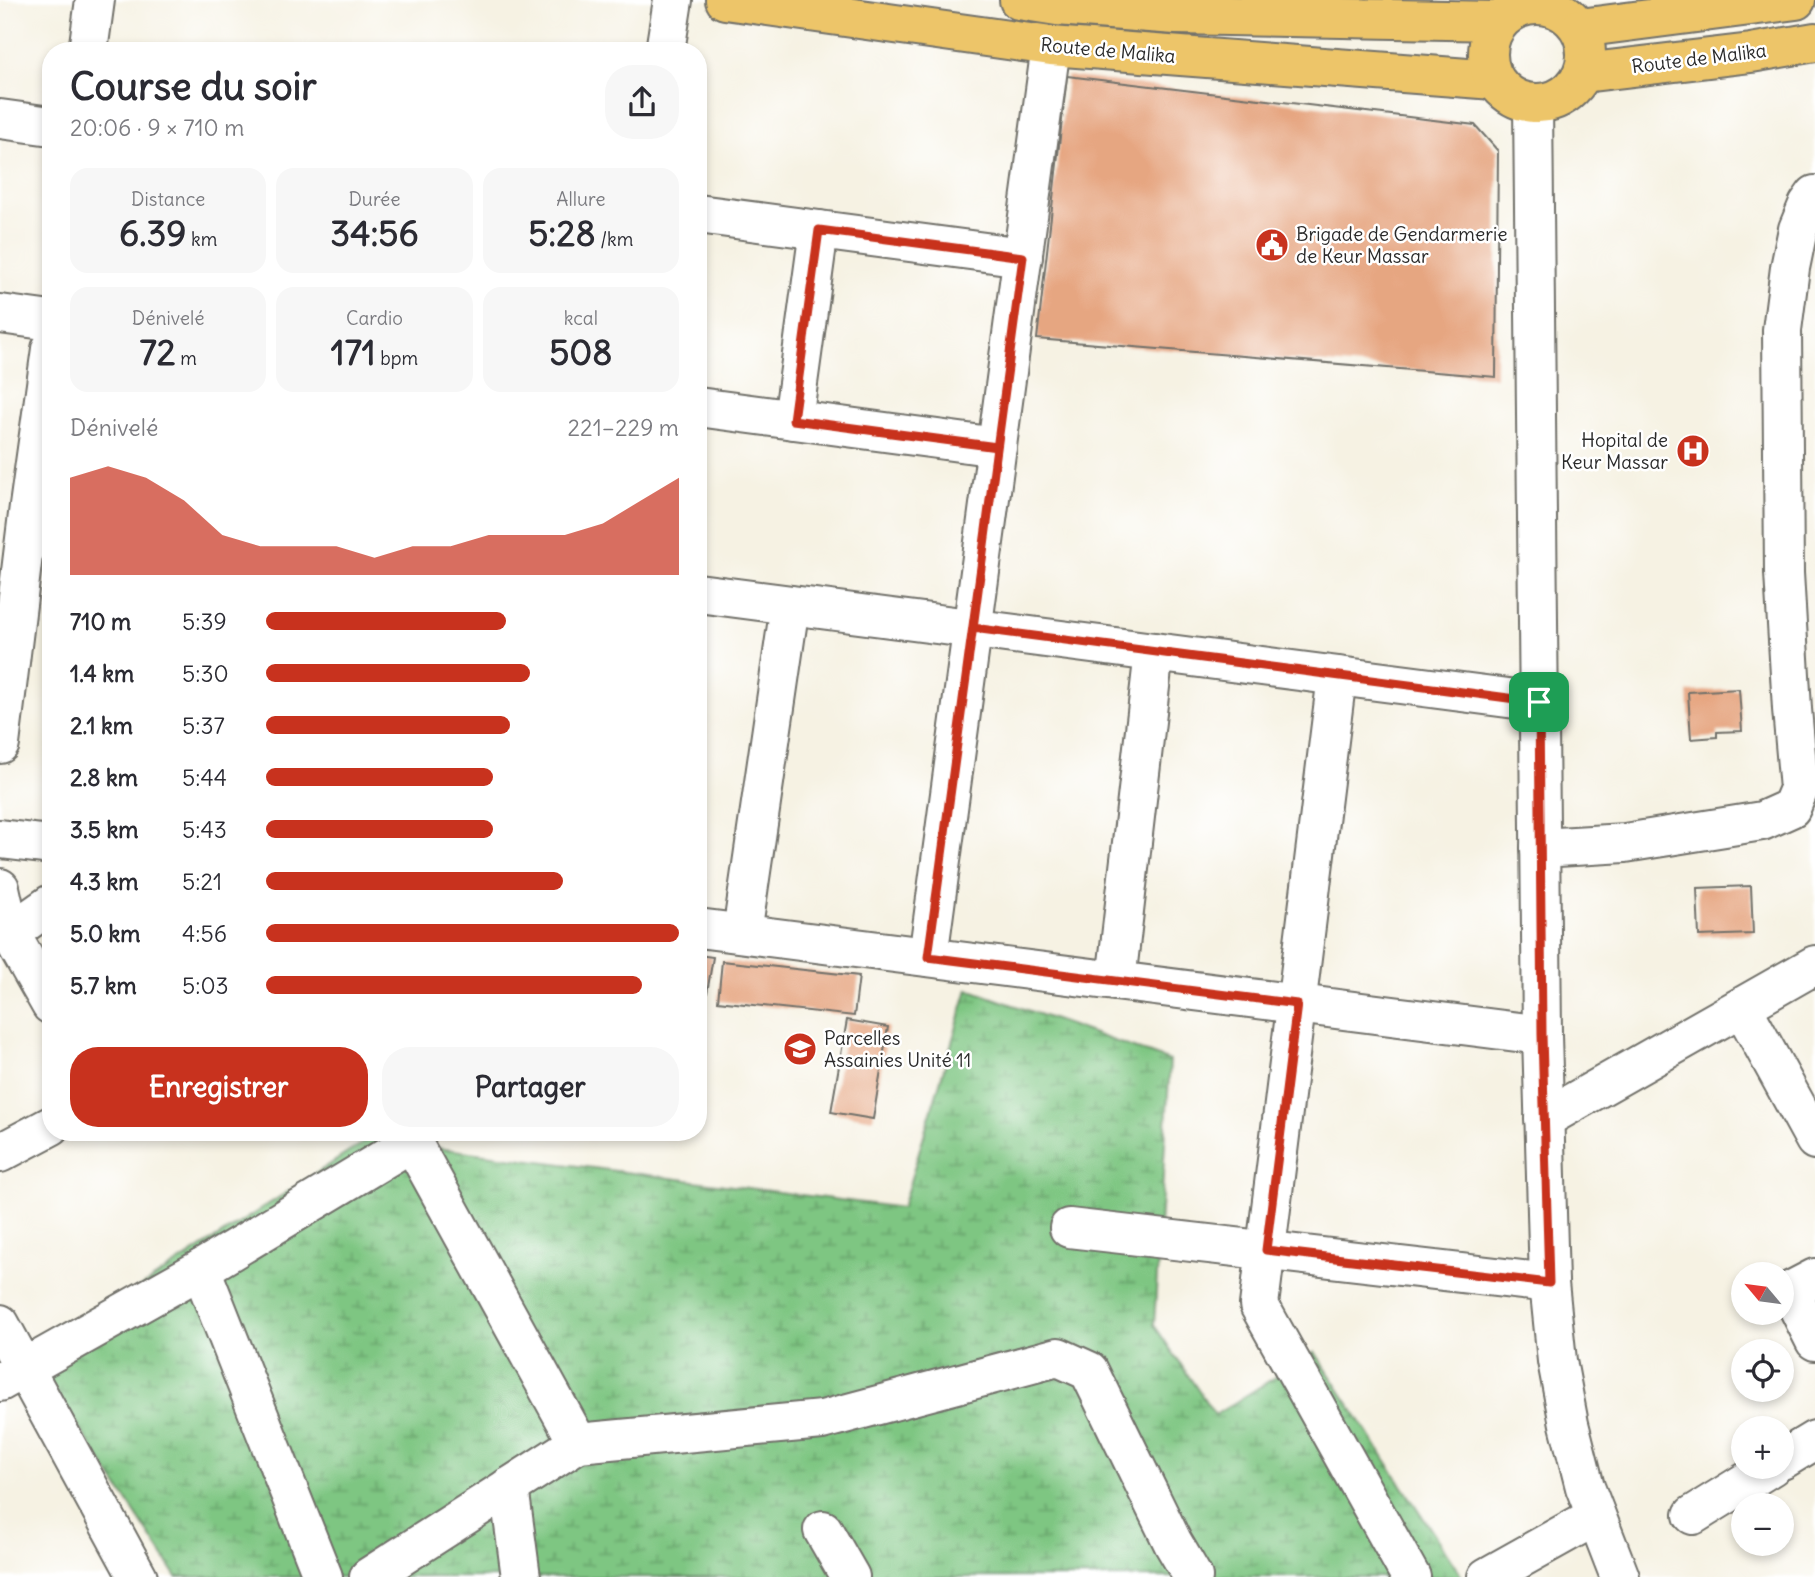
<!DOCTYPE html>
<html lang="fr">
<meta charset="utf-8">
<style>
body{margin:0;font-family:Delius,sans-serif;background:#f7f7f7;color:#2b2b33;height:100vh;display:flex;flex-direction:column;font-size:26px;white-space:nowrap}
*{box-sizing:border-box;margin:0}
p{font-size:23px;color:#7c7c81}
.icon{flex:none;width:38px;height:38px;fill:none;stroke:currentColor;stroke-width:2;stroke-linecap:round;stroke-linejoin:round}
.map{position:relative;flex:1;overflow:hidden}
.details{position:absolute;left:42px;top:42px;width:665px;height:1099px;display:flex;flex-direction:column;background:#fff;border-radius:28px;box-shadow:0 4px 10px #0003}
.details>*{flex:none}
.needle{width:46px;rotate:299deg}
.fabs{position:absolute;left:1731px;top:1262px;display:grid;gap:14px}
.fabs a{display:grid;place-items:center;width:63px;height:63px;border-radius:50%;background:#fff;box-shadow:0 4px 10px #0003;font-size:35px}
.pin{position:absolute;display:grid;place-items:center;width:60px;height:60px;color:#fff;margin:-30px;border-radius:14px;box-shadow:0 4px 10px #0006}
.round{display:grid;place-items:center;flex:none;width:74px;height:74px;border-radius:28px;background:#f7f7f7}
.overview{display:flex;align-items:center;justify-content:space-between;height:119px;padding:0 28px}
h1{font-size:38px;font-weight:700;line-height:52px}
.metrics{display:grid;grid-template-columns:repeat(3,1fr);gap:10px;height:119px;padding:7px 28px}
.metrics div{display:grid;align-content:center;border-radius:18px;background:#f7f7f7;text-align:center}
.metrics b{font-size:35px;font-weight:700}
.metrics small{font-size:19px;font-weight:400}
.metrics p{font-size:19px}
.chart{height:196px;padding:14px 28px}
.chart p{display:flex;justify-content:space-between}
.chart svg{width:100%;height:126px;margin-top:7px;fill:#c8321e;opacity:.7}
.cta{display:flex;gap:14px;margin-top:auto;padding:14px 28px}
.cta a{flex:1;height:80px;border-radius:28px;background:#c8321e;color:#fff;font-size:28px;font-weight:700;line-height:80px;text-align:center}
.cta a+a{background:#f7f7f7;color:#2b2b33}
ul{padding:0 28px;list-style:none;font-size:23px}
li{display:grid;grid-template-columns:112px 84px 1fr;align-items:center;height:52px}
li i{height:18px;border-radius:9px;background:#c8321e}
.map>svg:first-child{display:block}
.wetland{fill:url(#wetland-marsh);stroke:#547856;stroke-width:2}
.building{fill:#e6a681}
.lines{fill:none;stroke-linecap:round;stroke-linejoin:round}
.minor-casing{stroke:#72716b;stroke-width:42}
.major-casing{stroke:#72716b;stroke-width:42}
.minor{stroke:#fff;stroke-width:38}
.major{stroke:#edc569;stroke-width:38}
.route-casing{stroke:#fff;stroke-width:14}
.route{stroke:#c8321e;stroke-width:9}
.labels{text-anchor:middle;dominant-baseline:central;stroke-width:5;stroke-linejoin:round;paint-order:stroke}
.street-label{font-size:19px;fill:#2b2b2b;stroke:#fff}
.poi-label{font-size:19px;fill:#2b2b2b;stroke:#fff;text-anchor:start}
</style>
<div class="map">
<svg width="1815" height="1577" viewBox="0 0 1815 1577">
<defs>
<pattern id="wetland-marsh" width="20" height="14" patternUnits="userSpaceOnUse" patternTransform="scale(1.75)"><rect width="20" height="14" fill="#7ec682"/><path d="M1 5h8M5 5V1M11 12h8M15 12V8" fill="none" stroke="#67a16b"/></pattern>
</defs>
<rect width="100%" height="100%" fill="#fff"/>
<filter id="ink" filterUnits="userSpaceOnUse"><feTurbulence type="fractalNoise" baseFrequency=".0143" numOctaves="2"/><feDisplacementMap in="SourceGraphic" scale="14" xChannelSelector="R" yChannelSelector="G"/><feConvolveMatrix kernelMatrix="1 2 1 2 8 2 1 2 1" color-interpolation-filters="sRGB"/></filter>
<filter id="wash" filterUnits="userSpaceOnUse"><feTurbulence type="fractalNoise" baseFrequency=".00686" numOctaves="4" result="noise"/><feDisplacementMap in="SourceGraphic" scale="28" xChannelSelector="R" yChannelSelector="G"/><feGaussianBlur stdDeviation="1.57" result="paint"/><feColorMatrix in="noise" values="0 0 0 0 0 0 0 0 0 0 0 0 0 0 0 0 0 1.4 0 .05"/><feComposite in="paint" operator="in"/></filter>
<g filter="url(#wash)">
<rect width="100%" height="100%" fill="#f6f2e3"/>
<path class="wetland" d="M968 989 1170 1061 1154 1325 1215 1415 1315 1352 1462 1577H177L33 1357 369 1139 902 1208Z"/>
<g id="blocks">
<g class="building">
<path d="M1067 76 1475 125 1498 151 1496 377 1037 339Z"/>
<path d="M1739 689 1742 731 1717 732V737L1691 739 1688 692Z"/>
<path d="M1751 886 1753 934 1699 936 1697 888Z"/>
<path d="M698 955 713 957 706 999 698 997Z"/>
<path d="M722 961 859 976 854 1016 718 1001Z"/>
<path d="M847 1020 888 1027 873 1119 831 1112Z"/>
</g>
</g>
</g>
<g filter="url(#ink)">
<use href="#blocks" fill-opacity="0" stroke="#72716b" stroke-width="2"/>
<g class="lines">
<defs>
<g id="minor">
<path d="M1541 0V4"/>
<path d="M88 51 95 0"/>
<path d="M665 51 673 0"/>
<path d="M1533 103 1542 1035 1549 1283 1557 1361 1569 1424 1585 1487 1620 1577"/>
<path d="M0 119 51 126"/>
<path d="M698 214 1023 257"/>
<path d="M0 314 51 321"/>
<path d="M698 407 997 447"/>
<path d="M793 420 819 230"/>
<path d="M698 593 1539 702"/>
<path d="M1337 676 1259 1305 1411 1577"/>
<path d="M0 744 29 506 51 349"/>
<path d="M0 839 51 845"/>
<path d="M1540 848 1625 843 1762 821 1791 808 1799 789 1792 709 1784 573 1782 330 1790 268 1798 229 1808 205 1815 195"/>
<path d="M0 888 10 933 51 1005"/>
<path d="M698 928 1542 1035"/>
<path d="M10 933 51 904"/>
<path d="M742 933 790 605"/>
<path d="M928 957 1051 46"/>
<path d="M1116 981 1154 652"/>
<path d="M1742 1007 1815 1140"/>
<path d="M1544 1119 1815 965"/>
<path d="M0 1153 51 1126"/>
<path d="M1069 1228 1549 1283"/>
<path d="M201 1269 323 1577"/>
<path d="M1815 1278 1790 1291 1815 1341"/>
<path d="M0 1324 138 1577"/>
<path d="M0 1382 201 1269 412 1142"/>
<path d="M578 1443 822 1420 1058 1357 1089 1371 1173 1543 1193 1577"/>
<path d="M1782 1460 1815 1440"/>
<path d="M509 1487 521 1577"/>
<path d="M1693 1515 1772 1466"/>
<path d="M823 1530 850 1577"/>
<path d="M369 1577 578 1443 412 1142 410 1132"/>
<path d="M1487 1577 1596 1516"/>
</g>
<g id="major">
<path d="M725 0 1051 46 1494 80"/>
<path d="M1019 0 1057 6 1176 15 1499 21"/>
<circle cx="1537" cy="54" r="49"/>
<path d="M1580 28 1796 0"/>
<path d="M1583 73 1751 53 1815 42"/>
</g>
</defs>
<use href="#minor" class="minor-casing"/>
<use href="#major" class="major-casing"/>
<use href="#minor" class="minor"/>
<use href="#major" class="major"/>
</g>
</g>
<g class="lines" filter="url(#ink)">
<defs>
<path id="route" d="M1539 702 973 628 997 447 793 420 819 230 1023 257C991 491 960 724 928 957L1297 1004 1266 1250 1549 1283 1542 1035 1539 702"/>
</defs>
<use href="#route" class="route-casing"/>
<use href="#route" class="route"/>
</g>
<defs>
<symbol id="civic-disc" viewBox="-11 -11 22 22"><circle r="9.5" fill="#c8321e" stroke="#fff"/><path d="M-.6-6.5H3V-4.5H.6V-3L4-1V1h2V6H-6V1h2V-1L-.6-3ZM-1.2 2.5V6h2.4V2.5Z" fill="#fff"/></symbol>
<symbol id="hospital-disc" viewBox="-11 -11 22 22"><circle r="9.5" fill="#c8321e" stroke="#fff"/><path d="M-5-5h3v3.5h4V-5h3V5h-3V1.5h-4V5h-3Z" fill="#fff"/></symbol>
<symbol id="school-disc" viewBox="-11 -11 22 22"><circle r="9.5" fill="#c8321e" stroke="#fff"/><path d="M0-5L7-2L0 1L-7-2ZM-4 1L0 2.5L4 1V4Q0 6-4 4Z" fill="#fff"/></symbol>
</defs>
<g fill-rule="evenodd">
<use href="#civic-disc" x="1253" y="226" width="38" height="38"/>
<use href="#hospital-disc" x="1674" y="432" width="38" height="38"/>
<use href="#school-disc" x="781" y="1030" width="38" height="38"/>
</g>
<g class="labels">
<g class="street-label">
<text transform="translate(1108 50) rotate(5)">Route de Malika</text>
<text transform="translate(1699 58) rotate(-7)">Route de Malika</text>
</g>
<g class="poi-label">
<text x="1296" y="234">Brigade de Gendarmerie<tspan x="1296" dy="22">de Keur Massar</tspan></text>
<text x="1668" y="440" text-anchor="end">Hopital de<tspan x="1668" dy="22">Keur Massar</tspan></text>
<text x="824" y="1038">Parcelles<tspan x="824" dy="22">Assainies Unité 11</tspan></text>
</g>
</g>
</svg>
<div class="fabs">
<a><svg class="needle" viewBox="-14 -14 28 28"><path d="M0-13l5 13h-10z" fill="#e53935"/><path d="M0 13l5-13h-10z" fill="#7c7c81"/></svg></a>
<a><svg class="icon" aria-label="locate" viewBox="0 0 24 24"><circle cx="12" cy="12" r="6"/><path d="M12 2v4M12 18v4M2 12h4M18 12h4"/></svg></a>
<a>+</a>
<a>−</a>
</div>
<div class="pin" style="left:1539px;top:702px;background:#1e9e55"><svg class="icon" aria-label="arrive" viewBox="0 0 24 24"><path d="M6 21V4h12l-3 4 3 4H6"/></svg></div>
<section class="details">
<div class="overview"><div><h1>Course du soir</h1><p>20:06 · 9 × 710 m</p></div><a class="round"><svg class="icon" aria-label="share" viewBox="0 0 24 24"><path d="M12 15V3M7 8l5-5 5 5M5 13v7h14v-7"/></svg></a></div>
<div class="metrics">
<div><p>Distance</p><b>6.39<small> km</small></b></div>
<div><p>Durée</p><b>34:56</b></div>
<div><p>Allure</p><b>5:28<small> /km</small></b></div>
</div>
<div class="metrics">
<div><p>Dénivelé</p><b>72<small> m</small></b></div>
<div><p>Cardio</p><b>171<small> bpm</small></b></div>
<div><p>kcal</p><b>508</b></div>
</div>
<div class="chart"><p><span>Dénivelé</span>221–229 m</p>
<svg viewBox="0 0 160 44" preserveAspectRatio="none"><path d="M0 44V10L10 6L20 10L30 18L40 30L50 34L60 34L70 34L80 38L90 34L100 34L110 30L120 30L130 30L140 26L150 18L160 10V44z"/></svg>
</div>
<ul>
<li><b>710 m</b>5:39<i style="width:58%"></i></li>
<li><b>1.4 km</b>5:30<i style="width:64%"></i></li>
<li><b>2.1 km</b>5:37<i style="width:59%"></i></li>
<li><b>2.8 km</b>5:44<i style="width:55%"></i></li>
<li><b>3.5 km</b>5:43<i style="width:55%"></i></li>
<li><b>4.3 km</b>5:21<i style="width:72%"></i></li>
<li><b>5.0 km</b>4:56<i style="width:100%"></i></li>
<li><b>5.7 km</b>5:03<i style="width:91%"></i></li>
</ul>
<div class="cta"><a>Enregistrer</a><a>Partager</a></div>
</section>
</div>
